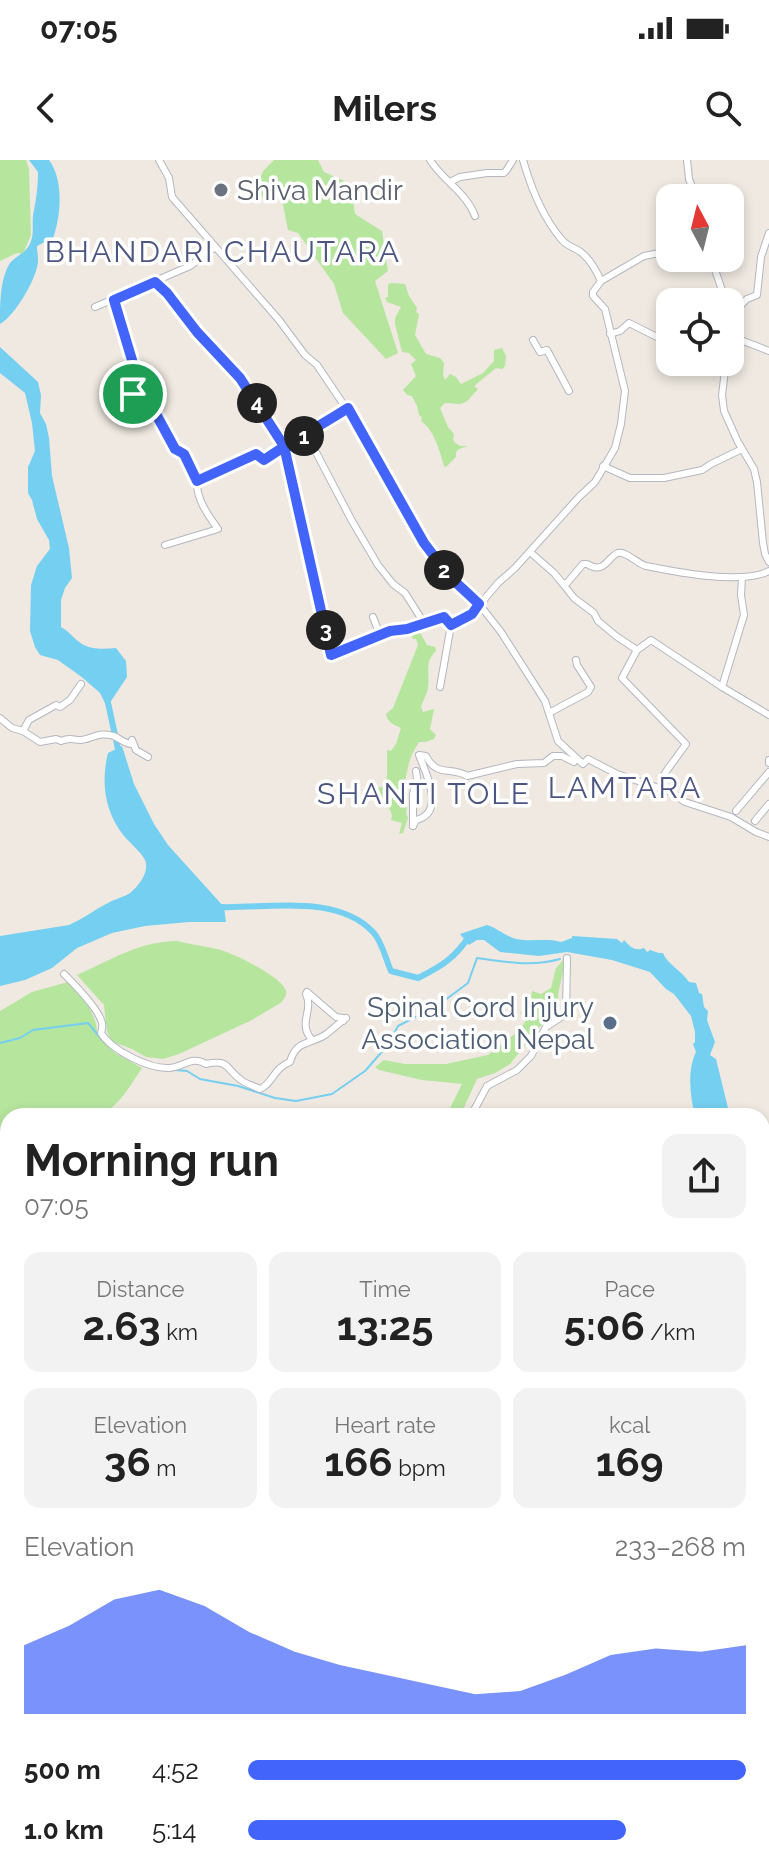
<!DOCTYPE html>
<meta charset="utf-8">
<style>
body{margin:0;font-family:Raleway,sans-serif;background:#f2f2f2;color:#222;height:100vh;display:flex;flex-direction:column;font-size:30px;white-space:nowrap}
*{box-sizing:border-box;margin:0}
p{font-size:26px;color:#767676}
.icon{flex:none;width:44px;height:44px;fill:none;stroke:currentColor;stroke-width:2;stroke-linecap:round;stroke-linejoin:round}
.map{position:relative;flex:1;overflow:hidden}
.details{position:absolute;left:0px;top:948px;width:770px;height:768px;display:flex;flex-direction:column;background:#fff;border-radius:24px 24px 0 0;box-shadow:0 4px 12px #0003}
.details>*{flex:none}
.needle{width:52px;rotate:353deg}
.buttons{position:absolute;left:656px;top:24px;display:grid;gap:16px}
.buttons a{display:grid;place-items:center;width:88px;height:88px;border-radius:16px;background:#fff;box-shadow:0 4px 12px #0003;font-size:40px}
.pin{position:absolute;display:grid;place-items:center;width:68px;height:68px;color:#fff;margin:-34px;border:4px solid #fff;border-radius:50%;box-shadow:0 2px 8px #0007}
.km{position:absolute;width:40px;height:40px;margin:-20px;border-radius:50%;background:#222;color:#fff;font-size:22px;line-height:40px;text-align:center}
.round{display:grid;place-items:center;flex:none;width:84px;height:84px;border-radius:16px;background:#f2f2f2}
.summary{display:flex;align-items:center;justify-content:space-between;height:136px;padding:0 24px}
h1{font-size:44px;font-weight:700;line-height:60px}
.figures{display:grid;grid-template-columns:repeat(3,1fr);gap:12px;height:136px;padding:8px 24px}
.figures div{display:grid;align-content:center;border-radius:16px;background:#f2f2f2;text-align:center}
.figures b{font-size:40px;font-weight:700}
.figures small{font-size:22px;font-weight:400}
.figures p{font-size:22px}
.chart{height:224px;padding:16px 24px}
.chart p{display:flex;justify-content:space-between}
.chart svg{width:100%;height:144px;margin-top:8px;fill:#4264fb;opacity:.7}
ul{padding:0 24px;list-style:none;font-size:26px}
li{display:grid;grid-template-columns:128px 96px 1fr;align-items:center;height:60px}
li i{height:20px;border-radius:10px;background:#4264fb}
.status{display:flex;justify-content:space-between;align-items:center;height:56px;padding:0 40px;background:#fff;direction:ltr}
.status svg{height:22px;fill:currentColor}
header{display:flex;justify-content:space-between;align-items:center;height:104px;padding:0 24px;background:#fff;font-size:36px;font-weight:700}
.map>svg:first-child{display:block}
.green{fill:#b6e59e}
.water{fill:#75cff0}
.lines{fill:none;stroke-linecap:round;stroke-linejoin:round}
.stream{stroke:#75cff0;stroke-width:2}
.river{stroke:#75cff0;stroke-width:6}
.minor-casing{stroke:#b4b7c1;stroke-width:8}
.major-casing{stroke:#c9c9c9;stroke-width:10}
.minor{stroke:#fff;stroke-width:6}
.major{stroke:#f2d163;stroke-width:8}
.route-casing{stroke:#fff;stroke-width:16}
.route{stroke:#4264fb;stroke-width:10}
.worship-dot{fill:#6b7280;stroke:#fff;stroke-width:3}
.service-dot{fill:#5c6f8a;stroke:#fff;stroke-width:3}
.labels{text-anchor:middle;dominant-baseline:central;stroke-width:7;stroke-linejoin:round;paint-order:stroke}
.worship-label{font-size:28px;fill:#5b616d;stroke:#fff;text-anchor:start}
.service-label{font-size:28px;fill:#4e5e75;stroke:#fff;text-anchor:end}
.neighbourhood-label{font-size:30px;letter-spacing:2px;fill:#4d5680;stroke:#fff}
</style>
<div class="status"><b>07:05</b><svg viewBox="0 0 49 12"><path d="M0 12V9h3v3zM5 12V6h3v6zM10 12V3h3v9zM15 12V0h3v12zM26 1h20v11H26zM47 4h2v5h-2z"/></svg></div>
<header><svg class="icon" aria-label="back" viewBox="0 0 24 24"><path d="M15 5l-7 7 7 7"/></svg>Milers<svg class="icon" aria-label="search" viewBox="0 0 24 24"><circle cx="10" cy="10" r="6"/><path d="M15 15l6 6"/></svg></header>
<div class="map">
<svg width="769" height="1716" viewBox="0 0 769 1716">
<rect width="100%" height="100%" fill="#efe9e1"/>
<g class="green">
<path d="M0 0H26L29 9 31 75 23 94 17 93 0 101Z"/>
<path d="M274 0H318L324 12 351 24 355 54 382 71 388 111 375 121 398 193 386 199 343 153 334 124 298 73 288 70 280 30 251 41 246 33 259 22 263 11Z"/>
<path d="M392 123 405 124 409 136 417 148 416 152 419 154 415 175 426 194 440 198 444 203 443 215 445 220 450 214 456 217 461 224 483 213 494 201V190L502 188 506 196 505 206 502 209 496 208 474 226 478 229C464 245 466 245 445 243L440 248 448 267 454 274 453 280C457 286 462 287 469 286L459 289 456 292V297L446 307 444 306C440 292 434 269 421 261L422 257 419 255 417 246 412 236 407 235 403 230 416 216 411 204 416 200 409 193 402 192 395 164V158L401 147 387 142 385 138 388 137V124Z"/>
<path d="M418 469 427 485 435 487 436 491C424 501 430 515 428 528 427 534 423 541 421 547L423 552 434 549 430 569 436 575 434 579 425 582H419L412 594 409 603 402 634 403 647H407L406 653 408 658 403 673 399 674 402 663 391 660 392 656C391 650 389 647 382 645L378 641 380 636 377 628 385 626C388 619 387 599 387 590L391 591 396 584 401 568C393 564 388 563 386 554L393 548 418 485 416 479H413L410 471Z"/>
<path d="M177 781C191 785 207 786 221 790 234 794 283 817 286 831 287 836 284 838 282 842L252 860 179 894 163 899 146 897 132 889 111 881 107 871 104 845 77 815C109 801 140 781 177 781Z"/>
<path d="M564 799V807L558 834 559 851 543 863 510 904 495 913 477 919 460 956H438L450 948 462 924 422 920 379 910 375 907 384 900 405 904H446L488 895 521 869 525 862 527 854H520L525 846 530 848 532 831 541 834 551 828 556 808Z"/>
<path d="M68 822C82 838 97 852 97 874L115 893 142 908C131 924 120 946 101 954 90 959 25 956 8 956V978L0 973V851L32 832Z"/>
</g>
<g class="water">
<path d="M29 0H49C64 20 61 56 53 78L37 86C37 91 38 95 38 99 39 116 14 157 0 164 0 143 0 119 10 103 18 94 27 93 31 81 34 73 32 64 33 56 36 39 38 29 38 12Z"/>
<path d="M0 187 38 222 41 235 40 253 46 264 49 278 52 316 69 388 72 418 65 428 61 440V467C70 472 74 479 82 484 92 490 105 489 116 488L126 501 127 517 109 544 106 545 100 533 83 518 58 500 40 495 35 487 30 471 31 425 37 406 50 389 49 380 37 359 32 340 28 333V307L35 291 32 263 25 233 0 213Z"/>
<path d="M122 586 134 624 154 664 168 685 224 747 226 762H189L145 766 112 773 77 788 52 808 25 820 0 826V776L69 765C83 759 94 750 108 743 115 739 124 737 130 733 139 726 150 711 145 700 141 692 130 683 124 676 104 651 101 622 108 593Z"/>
<path d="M487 765C497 768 505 776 516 779 531 782 548 778 561 782L572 778V776L617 779 622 783 624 780C630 786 634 792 644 788L647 792 650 790 659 793H663C667 804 681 810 689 822L696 823 699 833 702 834 704 847 708 851 707 860 715 882 710 895 716 899 730 956H695C690 935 687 911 696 892L693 884 695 882V872L691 856 674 834 666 829 650 812 612 800 567 792 539 796 500 792 484 780H477L469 785 460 774Z"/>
</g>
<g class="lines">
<g class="stream">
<path d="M0 883 20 878 33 870 88 863 104 882"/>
<path d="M176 910 187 911 200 919 238 926 275 938 296 941 332 934 365 911 387 886 398 866 437 846 468 823 477 798C506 802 531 807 560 799"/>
</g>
<g class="river">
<path d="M107 538 118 589V597"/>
<path d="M219 747C266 749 336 733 373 772 382 781 386 800 391 811L418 818C442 806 455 798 470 775"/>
<path d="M762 1032 769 1031"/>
</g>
<defs>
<g id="minor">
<path d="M159 0 169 18 172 37 279 160 305 195 317 205 356 263 389 323 424 383 450 417 479 444 501 472 545 541 558 581 583 604 588 599 617 614 671 632 685 642 731 657 756 672 769 677"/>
<path d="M430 0C443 21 466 32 475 56"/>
<path d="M687 0 689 19 696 38"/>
<path d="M450 22 460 17 487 13H504L506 11 513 0"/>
<path d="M711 98 726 142"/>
<path d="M601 121 644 96 670 91"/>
<path d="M155 122 167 133 197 172 240 218 284 286 313 271 348 248"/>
<path d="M114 140 118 148 121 167 130 191 133 234 143 230 175 289 184 294 197 321 256 294 264 300 284 286 331 495 390 471 407 469 424 463"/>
<path d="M730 146 737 149 738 153 737 161 733 177"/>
<path d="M95 147 190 106 215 87"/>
<path d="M737 149 747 139 757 135 761 97 769 73"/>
<path d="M610 174 620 171 629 163 657 177 670 179"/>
<path d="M533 180 540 192 547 190 569 231"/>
<path d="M731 182 733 177 769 191"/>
<path d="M726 202 722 235 724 251 738 282 754 309 757 322 763 383 765 394 769 402"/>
<path d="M307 275 352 361 378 405 393 424 405 433 424 463 444 457 451 465 472 454 498 423 515 408 579 337 595 322 615 288 621 264 625 231 605 149 593 136V132L601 121C597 112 591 101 583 94 577 88 568 87 562 80 543 58 531 28 523 0"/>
<path d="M603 306 630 318H664L702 310 711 304 742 289"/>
<path d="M165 385 218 369C208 355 196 339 197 321"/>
<path d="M530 392 554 413 563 424 567 423 583 404H587C605 415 607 397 618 393 626 391 638 404 646 406 676 412 742 425 769 411"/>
<path d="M563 424 574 438 594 453 598 461 616 476 637 490 651 480 722 527 769 555"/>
<path d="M373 457 380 475"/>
<path d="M637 490 622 518 686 584 665 613"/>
<path d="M440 527 451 465"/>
<path d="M722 527 744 455 741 435 742 417"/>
<path d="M549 553 588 532 591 527 577 505 576 500"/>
<path d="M0 558 12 568 23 571 29 560 56 545 60 547 70 540 81 524"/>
<path d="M23 571 40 582 56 579 61 581C71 577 72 580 81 580 92 579 99 571 114 576 120 579 124 583 131 584L132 580 136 590 148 597"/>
<path d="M769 600V603"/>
<path d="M736 651 769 612"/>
<path d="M755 661 769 644"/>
<path d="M413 666 416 660C446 653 426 613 419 595L426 596C437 618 452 606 467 616L517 604 544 603 553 596H562L574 602"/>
<path d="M413 666V634L417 618 416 611"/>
<path d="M64 814C75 825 96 846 101 860 104 866 102 868 101 873 111 890 149 909 169 908 184 907 192 895 206 904 229 899 225 908 241 920 246 924 254 926 260 929 273 924 273 908 290 902 296 880 309 885 325 875 332 870 339 863 346 858"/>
<path d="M312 880C297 862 314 852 306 834L307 832 336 857 343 858V861"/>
<path d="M471 956 487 926 517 910 531 896 546 867 566 854 567 798"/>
<path d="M0 984 8 992"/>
<path d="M762 1113 769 1114"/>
<path d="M0 1204 8 1200"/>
<path d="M762 1233H769"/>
<path d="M0 1243 8 1255"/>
<path d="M0 1260 8 1264"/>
<path d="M762 1313 769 1318"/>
<path d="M769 1468C766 1482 759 1493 769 1505"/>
<path d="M762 1528 769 1515"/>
<path d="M736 1716 746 1709H752L755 1713V1716"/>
<path d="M768 1716H769"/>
</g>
<g id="major">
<path d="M0 1053 8 1055"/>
<path d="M762 1394 769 1398"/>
</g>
</defs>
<use href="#minor" class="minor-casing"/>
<use href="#major" class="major-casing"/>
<use href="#minor" class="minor"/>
<use href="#major" class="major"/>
</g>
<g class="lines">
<defs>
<path id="route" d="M133 234 143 230 175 289 184 294 197 321 256 294 264 300C291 281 320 266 348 248L424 383 450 417 479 444 472 454 451 465 444 457 407 469 390 471 331 495 284 286 240 218 197 172 167 133 155 122 114 140 132 200 130 210 133 234"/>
</defs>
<use href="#route" class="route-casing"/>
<use href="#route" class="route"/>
</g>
<circle class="worship-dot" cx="221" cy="30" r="8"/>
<circle class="service-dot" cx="610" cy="863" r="8"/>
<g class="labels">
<g class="worship-label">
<text x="237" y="30">Shiva Mandir</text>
</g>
<g class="service-label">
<text x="594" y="847">Spinal Cord Injury<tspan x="594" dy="32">Association Nepal</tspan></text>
</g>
<g class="neighbourhood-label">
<text x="223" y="91">BHANDARI CHAUTARA</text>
<text x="625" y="627">LAMTARA</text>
<text x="424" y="633">SHANTI TOLE</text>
</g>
</g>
</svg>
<div class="buttons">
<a><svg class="needle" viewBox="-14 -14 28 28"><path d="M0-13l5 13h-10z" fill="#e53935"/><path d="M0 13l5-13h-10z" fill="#767676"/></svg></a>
<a><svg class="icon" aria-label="locate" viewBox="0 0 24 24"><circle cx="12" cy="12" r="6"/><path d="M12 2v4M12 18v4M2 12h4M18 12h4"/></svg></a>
</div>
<div class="pin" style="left:133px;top:234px;background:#1e9e55"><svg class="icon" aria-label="arrive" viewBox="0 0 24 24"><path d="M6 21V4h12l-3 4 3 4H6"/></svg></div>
<b class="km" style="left:304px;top:276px">1</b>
<b class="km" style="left:444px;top:410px">2</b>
<b class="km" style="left:326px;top:470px">3</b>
<b class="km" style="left:257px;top:243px">4</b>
<section class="details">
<div class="summary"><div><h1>Morning run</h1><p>07:05</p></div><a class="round"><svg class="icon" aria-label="share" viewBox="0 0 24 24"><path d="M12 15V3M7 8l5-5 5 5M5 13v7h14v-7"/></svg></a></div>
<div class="figures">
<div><p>Distance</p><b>2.63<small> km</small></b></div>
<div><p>Time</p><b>13:25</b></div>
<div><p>Pace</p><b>5:06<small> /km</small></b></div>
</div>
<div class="figures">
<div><p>Elevation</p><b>36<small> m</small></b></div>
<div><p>Heart rate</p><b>166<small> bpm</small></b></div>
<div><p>kcal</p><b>169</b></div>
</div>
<div class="chart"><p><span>Elevation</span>233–268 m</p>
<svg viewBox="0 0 160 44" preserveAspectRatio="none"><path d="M0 44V23L10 17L20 9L30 6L40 11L50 19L60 25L70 29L80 32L90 35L100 38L110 37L120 32L130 26L140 24L150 25L160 23V44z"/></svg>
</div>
<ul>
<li><b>500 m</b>4:52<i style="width:100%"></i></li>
<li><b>1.0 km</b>5:14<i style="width:76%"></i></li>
</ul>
</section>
</div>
